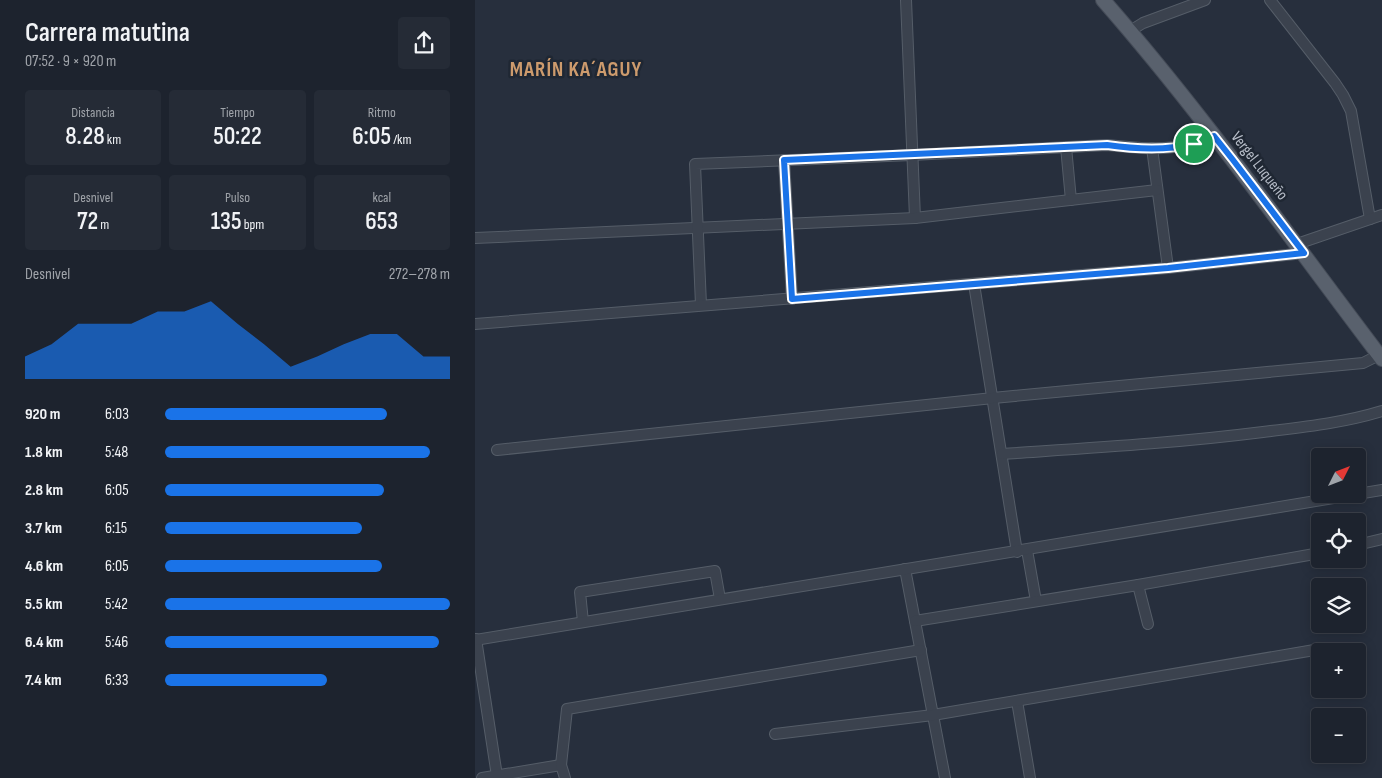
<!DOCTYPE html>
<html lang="es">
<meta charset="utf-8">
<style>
body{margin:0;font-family:"Sofia Sans Condensed",sans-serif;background:#252b36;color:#f1f3f6;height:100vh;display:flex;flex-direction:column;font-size:19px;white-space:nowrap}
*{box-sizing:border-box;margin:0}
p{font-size:16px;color:#a0a4aa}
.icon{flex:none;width:28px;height:28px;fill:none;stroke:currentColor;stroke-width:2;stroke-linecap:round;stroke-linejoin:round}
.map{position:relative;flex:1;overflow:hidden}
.side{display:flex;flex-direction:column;background:#1d232e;width:475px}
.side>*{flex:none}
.needle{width:32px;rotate:48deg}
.fabs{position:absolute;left:836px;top:448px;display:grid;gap:10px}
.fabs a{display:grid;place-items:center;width:55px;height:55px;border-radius:5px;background:#1d232e;box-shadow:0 2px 12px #0003,0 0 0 1px #3b404a;font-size:25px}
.pin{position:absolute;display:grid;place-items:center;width:42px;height:42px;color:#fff;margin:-21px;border:2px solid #fff;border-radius:50%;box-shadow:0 1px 5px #0007}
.round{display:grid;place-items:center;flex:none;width:52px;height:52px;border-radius:5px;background:#252b36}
.head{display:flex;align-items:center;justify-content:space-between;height:85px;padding:0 25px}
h1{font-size:28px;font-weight:600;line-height:38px}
.stats{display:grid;grid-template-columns:repeat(3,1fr);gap:8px;height:85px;padding:5px 25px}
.stats div{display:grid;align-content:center;border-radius:5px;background:#252b36;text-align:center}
.stats b{font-size:25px;font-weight:600}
.stats small{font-size:14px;font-weight:400}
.stats p{font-size:14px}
.chart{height:140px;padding:10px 25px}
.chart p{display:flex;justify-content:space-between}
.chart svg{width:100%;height:90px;margin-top:5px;fill:#1a73e8;opacity:.7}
ul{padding:0 25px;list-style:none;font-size:16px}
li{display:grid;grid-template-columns:80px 60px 1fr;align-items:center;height:38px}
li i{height:12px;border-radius:6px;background:#1a73e8}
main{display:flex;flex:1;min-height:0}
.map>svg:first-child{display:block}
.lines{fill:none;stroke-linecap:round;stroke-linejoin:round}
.minor-casing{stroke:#555d68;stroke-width:12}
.major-casing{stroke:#444b57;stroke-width:16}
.minor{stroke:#3b424e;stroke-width:10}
.major{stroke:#59616d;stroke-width:14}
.route-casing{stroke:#fff;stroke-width:10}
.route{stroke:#1a73e8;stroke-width:6}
.labels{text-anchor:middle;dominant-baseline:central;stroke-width:5;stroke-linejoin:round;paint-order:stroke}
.street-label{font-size:16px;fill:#b7bdc8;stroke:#1f2733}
.district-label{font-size:21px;font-weight:bold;letter-spacing:1px;fill:#cd9b6d;stroke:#1f2733}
</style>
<main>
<section class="side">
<div class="head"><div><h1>Carrera matutina</h1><p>07:52 · 9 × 920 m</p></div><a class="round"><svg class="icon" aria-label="share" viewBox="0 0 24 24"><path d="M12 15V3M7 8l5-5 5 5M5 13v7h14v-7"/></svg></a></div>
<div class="stats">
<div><p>Distancia</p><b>8.28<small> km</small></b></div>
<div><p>Tiempo</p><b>50:22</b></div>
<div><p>Ritmo</p><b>6:05<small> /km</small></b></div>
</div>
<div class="stats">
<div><p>Desnivel</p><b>72<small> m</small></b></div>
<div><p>Pulso</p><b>135<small> bpm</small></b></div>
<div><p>kcal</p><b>653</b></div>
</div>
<div class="chart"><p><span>Desnivel</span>272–278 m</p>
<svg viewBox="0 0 160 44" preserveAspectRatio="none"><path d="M0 44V33L10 27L20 17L30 17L40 17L50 11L60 11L70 6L80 17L90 27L100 38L110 33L120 27L130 22L140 22L150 33L160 33V44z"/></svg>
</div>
<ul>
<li><b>920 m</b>6:03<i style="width:78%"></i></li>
<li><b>1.8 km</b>5:48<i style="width:93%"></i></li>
<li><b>2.8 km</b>6:05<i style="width:77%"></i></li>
<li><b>3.7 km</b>6:15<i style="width:69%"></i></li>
<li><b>4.6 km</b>6:05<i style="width:76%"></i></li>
<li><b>5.5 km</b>5:42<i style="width:100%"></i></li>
<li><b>6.4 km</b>5:46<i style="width:96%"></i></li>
<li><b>7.4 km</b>6:33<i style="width:57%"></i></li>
</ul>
</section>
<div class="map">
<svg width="907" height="778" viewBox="0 0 907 778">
<rect width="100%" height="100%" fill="#272f3d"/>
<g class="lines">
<defs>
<g id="minor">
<path d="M431 0 440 218"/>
<path d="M795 0 860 83 868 95 876 111 895 219"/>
<path d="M655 31 668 23 730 0"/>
<path d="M591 147 596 200"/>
<path d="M677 148 693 268"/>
<path d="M309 160 317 299"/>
<path d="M0 238 440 218 682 190"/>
<path d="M822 244 907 215"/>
<path d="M499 284 542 552"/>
<path d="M226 305 220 164 437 155 632 145C660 148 690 151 717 144 725 142 732 139 739 136"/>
<path d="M0 324 693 268 829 253"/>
<path d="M22 450 518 398 888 363 904 355"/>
<path d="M527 454C614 448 701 443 788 432 828 427 868 423 907 411"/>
<path d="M882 545 907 539"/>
<path d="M552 550 561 601"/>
<path d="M430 569 470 778"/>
<path d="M663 585 673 624"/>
<path d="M440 621 663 585 845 553"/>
<path d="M108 622 105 592 240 571 245 599"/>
<path d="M1 639 22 776"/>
<path d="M0 640C302 590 605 541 907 490"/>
<path d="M542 701 555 778"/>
<path d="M300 734 458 715 851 648"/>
<path d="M7 778 86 765"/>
<path d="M90 778 86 765 92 709 446 650"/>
</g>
<path id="major" d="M628 0C728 114 815 238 907 359"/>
</defs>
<use href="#minor" class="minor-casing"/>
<use href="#major" class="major-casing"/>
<use href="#minor" class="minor"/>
<use href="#major" class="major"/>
</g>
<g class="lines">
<defs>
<path id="route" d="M739 136 758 160 829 253 693 268 317 299 309 160 632 145C660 149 690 151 717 144 725 143 732 139 739 136Z"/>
</defs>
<use href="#route" class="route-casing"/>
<use href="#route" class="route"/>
</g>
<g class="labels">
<g class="street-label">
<text transform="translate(784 166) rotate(52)">Vergel Luqueño</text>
</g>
<g class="district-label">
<text x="101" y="69">MARÍN KA´AGUY</text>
</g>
</g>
</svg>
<div class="fabs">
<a><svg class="needle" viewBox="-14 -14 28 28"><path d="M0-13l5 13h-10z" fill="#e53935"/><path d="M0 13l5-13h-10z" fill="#a0a4aa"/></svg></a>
<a><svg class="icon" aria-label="locate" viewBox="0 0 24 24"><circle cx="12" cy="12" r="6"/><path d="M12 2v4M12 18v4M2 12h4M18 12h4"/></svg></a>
<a><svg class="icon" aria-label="layers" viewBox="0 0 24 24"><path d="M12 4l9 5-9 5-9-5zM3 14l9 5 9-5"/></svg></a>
<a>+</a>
<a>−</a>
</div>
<div class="pin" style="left:719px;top:144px;background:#1e9e55"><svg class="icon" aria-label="arrive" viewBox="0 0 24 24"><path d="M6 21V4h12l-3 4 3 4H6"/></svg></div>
</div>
</main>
